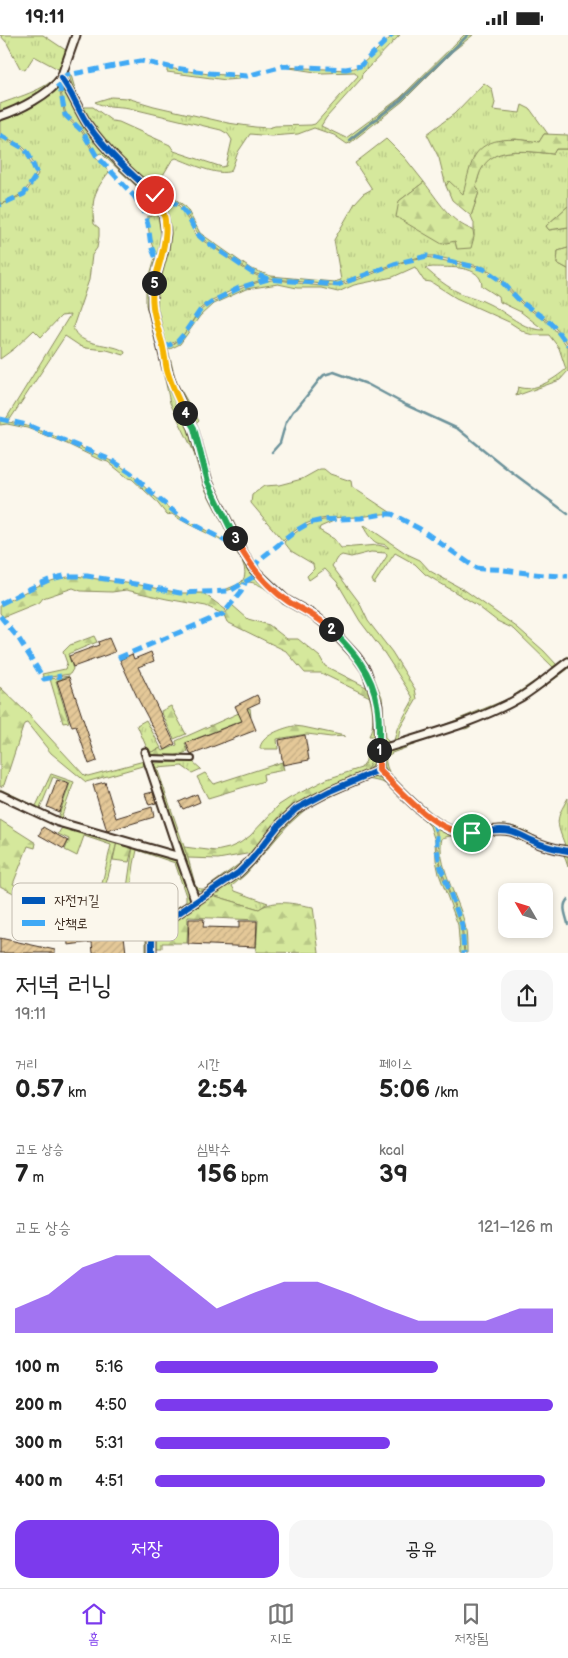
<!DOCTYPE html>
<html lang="ko">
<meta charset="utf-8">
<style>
body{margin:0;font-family:"Balsamiq Sans","Poor Story",sans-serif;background:#f6f6f6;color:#222;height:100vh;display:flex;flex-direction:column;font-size:19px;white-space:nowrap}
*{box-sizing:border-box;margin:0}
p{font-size:16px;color:#767676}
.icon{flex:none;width:28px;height:28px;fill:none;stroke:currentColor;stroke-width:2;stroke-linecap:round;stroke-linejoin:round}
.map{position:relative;height:918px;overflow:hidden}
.drawer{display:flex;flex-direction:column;background:#fff;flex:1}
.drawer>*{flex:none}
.needle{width:32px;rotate:309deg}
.tools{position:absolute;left:498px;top:848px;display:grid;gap:10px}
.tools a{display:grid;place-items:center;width:55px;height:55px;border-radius:10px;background:#fff;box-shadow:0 2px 8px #0003;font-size:25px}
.pin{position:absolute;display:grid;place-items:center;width:42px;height:42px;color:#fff;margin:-21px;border:2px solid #fff;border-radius:50%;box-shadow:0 1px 5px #0007}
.km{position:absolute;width:25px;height:25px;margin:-12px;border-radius:50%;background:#222;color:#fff;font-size:14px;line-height:25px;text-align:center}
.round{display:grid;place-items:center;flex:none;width:52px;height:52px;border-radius:15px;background:#f6f6f6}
.headline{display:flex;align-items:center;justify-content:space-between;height:85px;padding:0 15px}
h1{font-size:28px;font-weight:600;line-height:38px}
.metrics{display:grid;grid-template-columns:repeat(3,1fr);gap:8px;height:85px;padding:5px 15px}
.metrics div{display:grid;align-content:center}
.metrics b{font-size:25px;font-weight:600}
.metrics small{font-size:14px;font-weight:400}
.metrics p{font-size:14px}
.chart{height:140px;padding:10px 15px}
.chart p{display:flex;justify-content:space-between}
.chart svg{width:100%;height:90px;margin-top:5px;fill:#7c3aed;opacity:.7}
.button{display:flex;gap:10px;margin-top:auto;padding:10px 15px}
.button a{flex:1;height:58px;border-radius:15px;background:#7c3aed;color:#fff;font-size:20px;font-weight:600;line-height:58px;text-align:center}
.button a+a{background:#f6f6f6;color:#222}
ul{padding:0 15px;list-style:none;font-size:16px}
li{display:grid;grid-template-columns:80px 60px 1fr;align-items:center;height:38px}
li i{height:12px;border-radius:6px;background:#7c3aed}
.status{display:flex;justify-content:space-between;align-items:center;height:35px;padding:0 25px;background:#fff;direction:ltr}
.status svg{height:14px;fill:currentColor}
.menu{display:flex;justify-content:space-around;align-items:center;height:70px;border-top:1px solid #e0e0e0;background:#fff;font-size:14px;color:#767676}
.menu a{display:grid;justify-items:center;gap:2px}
.menu .selected{color:#7c3aed}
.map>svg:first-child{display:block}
.grass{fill:url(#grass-tufts);stroke:#88895d;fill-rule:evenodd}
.forest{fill:url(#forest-firs);stroke:#88895d}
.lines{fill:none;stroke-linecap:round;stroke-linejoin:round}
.stream{stroke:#6d939b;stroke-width:2.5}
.building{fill:url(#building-hatch);stroke:#3b2a1e}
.lane-casing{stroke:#3b2a1e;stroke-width:8}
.street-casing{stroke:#3b2a1e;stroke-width:11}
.lane{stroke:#fbf7ec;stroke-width:4}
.street{stroke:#fbf7ec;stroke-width:7}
.quiet{stroke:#3fa9f5;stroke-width:5;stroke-dasharray:10 5;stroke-linecap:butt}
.cycleway-casing{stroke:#fbf7ec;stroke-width:9}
.cycleway{stroke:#0057b8;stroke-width:6}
.split-1-casing{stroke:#fff;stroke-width:10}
.split-2-casing{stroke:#fff;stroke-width:10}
.split-3-casing{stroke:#fff;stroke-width:10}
.split-4-casing{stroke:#fff;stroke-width:10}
.split-5-casing{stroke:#fff;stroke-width:10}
.split-6-casing{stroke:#fff;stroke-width:10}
.split-1{stroke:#f0652b;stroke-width:6}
.split-2{stroke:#22a559;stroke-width:6}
.split-3{stroke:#f0652b;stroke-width:6}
.split-4{stroke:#22a559;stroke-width:6}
.split-5{stroke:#f5b400;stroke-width:6}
.split-6{stroke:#f5b400;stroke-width:6}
.key{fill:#fbf7ec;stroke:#c1baae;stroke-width:1}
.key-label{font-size:14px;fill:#3b2a1e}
</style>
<div class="status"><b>19:11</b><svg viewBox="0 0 49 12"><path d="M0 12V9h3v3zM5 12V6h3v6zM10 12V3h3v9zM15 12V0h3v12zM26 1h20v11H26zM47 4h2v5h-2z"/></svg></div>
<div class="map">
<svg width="568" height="918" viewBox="0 0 568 918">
<defs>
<pattern id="grass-tufts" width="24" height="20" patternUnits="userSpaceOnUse" patternTransform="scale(1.25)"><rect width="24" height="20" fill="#d5e89c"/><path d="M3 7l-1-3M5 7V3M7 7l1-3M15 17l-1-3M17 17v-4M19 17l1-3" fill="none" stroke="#b8c786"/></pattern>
<pattern id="forest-firs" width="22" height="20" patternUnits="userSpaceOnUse" patternTransform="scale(1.25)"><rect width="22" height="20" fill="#d5e89c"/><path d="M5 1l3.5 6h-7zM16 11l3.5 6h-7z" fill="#b8c786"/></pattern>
<pattern id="building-hatch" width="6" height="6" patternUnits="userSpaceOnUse" patternTransform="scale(1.25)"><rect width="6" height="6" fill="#e4c898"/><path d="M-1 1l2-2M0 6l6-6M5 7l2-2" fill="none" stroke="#c4ac83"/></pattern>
</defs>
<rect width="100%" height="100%" fill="#fbf7ec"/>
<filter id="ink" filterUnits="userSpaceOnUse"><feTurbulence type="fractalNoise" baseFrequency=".02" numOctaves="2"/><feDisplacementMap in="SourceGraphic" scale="10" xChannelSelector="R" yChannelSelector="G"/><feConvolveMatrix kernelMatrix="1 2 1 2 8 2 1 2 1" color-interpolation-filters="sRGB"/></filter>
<g filter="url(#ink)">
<g class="grass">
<path d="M0 0H43L67 16 73 0C68 14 66 33 57 44 43 61 19 70 0 79V69C17 62 54 53 60 35L34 21 25 35 20 33 7 8Z"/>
<path d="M393 0H400L362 39 361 44 326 83 321 91 346 103 400 63 464 0H467L400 64 349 104 350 106 401 65 468 0H473L453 16 403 66 350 108 347 109 334 100 314 93 298 99 271 101 250 99 238 117 231 136C218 142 190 128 176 123L172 125 156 152 170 160 186 172 200 198 251 234 271 241 334 247 341 245 334 205 355 168 363 159 372 154 355 128 386 104 405 123 424 147 399 166 455 206 457 214 474 201V188L471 181 479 157 476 151C478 145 479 137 482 132 495 110 532 117 553 119L556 114H568V171L546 191 549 195 568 192V213L558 216 557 228 568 234V309L552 289 522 267 501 245 490 236 478 231 434 221H423L394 229 352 245 337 249 330 250 268 243 251 237 200 202 181 170 168 163 158 159 98 101 77 66 69 40H71L75 54 82 72H93L112 86 119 87 170 110 174 116 222 132 226 131 232 105 228 99 221 95 129 73C120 71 101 72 95 67L111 62 127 63 154 71 228 88 255 92 268 93 275 91 311 90 315 89 358 41 355 37 322 38 283 32 347 35 360 31Z"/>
<path d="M167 33 209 39 242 41 239 44 226 45 167 37Z"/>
<path d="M484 48 492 54 495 68 493 75 520 78 522 70 530 74 548 99H544L539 107 515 104 494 107 475 122 463 160 449 147 446 151 439 123 427 99 454 79Z"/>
<path d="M60 52 66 55 76 74 154 163 162 182 163 204 158 227 150 204 147 182 152 181 153 172 150 164 103 120 101 118 96 120 83 96 66 80Z"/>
<path d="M59 53 65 81 82 97 95 121 109 137C94 156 91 165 94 189L99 193V201L97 213 92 220 89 245 73 292C78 313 113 307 125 317L124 320 107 315 86 313 80 311 65 301 9 386 6 384 70 280 61 281 41 302 34 295 15 313 0 324V170L25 159 38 139 29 118 23 112 0 99V83Z"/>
<path d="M0 101 22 113 27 119 36 139C27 156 19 163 0 169Z"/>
<path d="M161 164C186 164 186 189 199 203 204 207 211 210 216 214 232 225 246 237 265 244L239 252 210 266 200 274 184 299 178 305 165 312C161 297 153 279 154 263 156 229 178 196 161 164Z"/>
<path d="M427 222 484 234 500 246 521 268 551 290 568 312V336L560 345 516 361 518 352C533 358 555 344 566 334L559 313 549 300H533L526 298 509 287 456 263 431 247 424 246 415 232 393 242 354 250 338 257 321 253H297L278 249 246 254 213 269 200 281 180 309 168 315 176 347 199 386 196 389 212 447 249 522 253 527 256 528 254 531 251 527 211 448 184 370 170 336 165 314C190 303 190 280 210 268 215 265 220 264 224 262 241 253 259 244 279 245 296 247 324 254 340 250 370 243 396 225 427 222ZM433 232C449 233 481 229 482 251L499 262 500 267 521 277 544 295C522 295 508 278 489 269 480 264 470 262 460 258 447 252 436 243 425 233Z"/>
<path d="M155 223 157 229 150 255 159 305 191 391 198 419 238 512 229 507 228 499 205 454 193 415 170 368 159 315 146 270V253Z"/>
<path d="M0 385 27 391 62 404 118 429 130 438 154 461 181 483 202 493 240 515 255 539C244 547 236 555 223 556 228 553 235 551 240 548 251 540 241 520 233 514 215 499 191 493 172 479L167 480 155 465 132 444 128 443 108 427 98 424 67 409 27 393 7 389 0 390Z"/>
<path d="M320 434H324L330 439 351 446 352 452 393 479C379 478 371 481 358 482 342 483 322 481 308 488 298 492 291 499 283 506L251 468 252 460 264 451 279 450 302 444Z"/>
<path d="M323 485H336L320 492 319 495 334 504 341 513 378 510 389 513C385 508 383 510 377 508 371 505 365 496 363 490L366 491 407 519 420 525 430 536 466 556 518 593 544 616 557 630 568 621V625C548 640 527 658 504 668 468 686 429 694 392 710L388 709 382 703C382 689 382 675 378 661 370 629 340 594 313 577 303 571 292 567 283 560 273 552 264 542 255 533L258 528 259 534 285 561 320 579 336 592 359 618 372 639 382 662 385 703 389 707 394 706 397 694 413 665 412 661 385 619 360 586 337 547 325 534 309 545 307 541 314 534 313 529 291 516 284 507C296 496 307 489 323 485ZM371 517 386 518 387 521 372 545 374 549 395 518 415 529 425 539 475 569 497 586 514 594 554 633 510 663 449 688 398 706 400 693 417 664 415 654 392 617 368 586 359 567 332 531 337 523 342 520 351 522Z"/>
<path d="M257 543 320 588 354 620 367 641 375 669V701H369C375 690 373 676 370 664 369 658 368 651 366 645 358 625 327 594 309 583 303 579 295 576 289 572 275 563 263 547 247 547L252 544Z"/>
<path d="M568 630V634C551 647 532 661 512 671 502 676 484 681 476 686 469 691 470 696 459 693L392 718 386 722C381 746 440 791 462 794 479 797 495 787 511 791 531 796 544 811 565 810 556 787 555 785 568 763V812L566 813 543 809 521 797H478L454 794 442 788 414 766 391 744 384 731 383 722 390 715 494 677Z"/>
<path d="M146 685 161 713 149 718 137 690Z"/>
<path d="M367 711 372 715 375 722 372 731 365 738 297 771 251 823 232 839 206 855 200 856 195 853 153 728 192 726 201 734 192 738 182 731 157 733 188 823 195 849 200 854H205L246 824 278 785 292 771 315 758 367 733C372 725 371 719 367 711Z"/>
<path d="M51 739 74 747 61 783H58L70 748 53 742 39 776 0 758V754L36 771Z"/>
<path d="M368 742H374L387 746 432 788 436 798 437 815 443 843 461 890 464 918 460 917 458 890 439 839 436 825 435 806 430 791 391 752 382 747 368 744 308 772 287 791 246 839 232 851 235 856 268 868 259 874 212 860 235 844 290 782 310 768Z"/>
<path d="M436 789 447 795 506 797 568 818V832L564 820 529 809 515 801 503 798 476 802 450 801 442 803C436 827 458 863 464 886 467 896 467 908 467 918H465L462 890 449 856 441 833Z"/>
<path d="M63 791 117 807 106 849 108 853H101L111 810 84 801 77 821 65 815 69 804 58 799Z"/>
<path d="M133 811 177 825 192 863 188 871 149 892 148 918H146V891L186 867V861L175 828 137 815 134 829 127 883H121L122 875 124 874Z"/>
</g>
<g class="forest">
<path d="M544 99 568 100V114H556L553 119C532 117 495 110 483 132 479 137 478 145 476 150L479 157 471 181 452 165 446 151 449 146 463 159C466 148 469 133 474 122 487 99 518 104 539 107Z"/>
<path d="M424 147C438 165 450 187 473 195L474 202 471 213 457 214 455 206 442 209 396 182 399 166Z"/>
<path d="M568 171V192L549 195 546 191Z"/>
<path d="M568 213V234L557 228 558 216Z"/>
<path d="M76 541 140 550 180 558H203L226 575 223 579 206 571 167 564 126 555 112 557 81 556 73 553 43 563 40 567 3 582 0 578V570C25 557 48 543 76 541Z"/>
<path d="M232 570 248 584 269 590 287 604H298L320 622 325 631 368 653 370 662 321 638H305L286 616 227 587 224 580Z"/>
<path d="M94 601 97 607 68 619 73 634 70 639 44 643 42 639 65 634 67 628 63 617 70 610Z"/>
<path d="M69 641 56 646 69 687 63 688 50 644Z"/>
<path d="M0 652 28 679 84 740 88 741 144 726 146 730 86 747 51 718 27 688 24 689 4 750 0 752Z"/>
<path d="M171 671 186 699 174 704 161 676Z"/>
<path d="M250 673 251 682 185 708 188 717 170 722 150 721 149 718 161 713 163 716 177 710 176 706Z"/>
<path d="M294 691 303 692 345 701 331 702 307 699 277 704 278 714H260C260 701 283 693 294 691Z"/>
<path d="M367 711C371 719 373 729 365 736 357 743 327 752 316 758 287 772 271 793 252 818L218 824 188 823 184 812 216 816 229 813 240 808 250 801 279 770 290 763 327 744 361 733 366 726Z"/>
<path d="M282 727 284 735 263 739 264 746 208 763 197 742 205 738 214 749Z"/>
<path d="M0 785 36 808 35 813 28 811 13 849 51 865 49 874 34 866H29L0 851Z"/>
<path d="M117 807 133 811 129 827 113 825Z"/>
<path d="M212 860 259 874C275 863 294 869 313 872L319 918 256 917 258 885 188 882 187 908H162V913H156C156 908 155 902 158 897 165 888 201 868 212 860Z"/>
</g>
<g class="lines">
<g class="stream">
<path d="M349 105 401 65 468 0"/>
<path d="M272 417 280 408 286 387 293 376 297 373 320 344 324 340 334 337 367 349 406 370 458 394 505 432 568 479"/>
<path d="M568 864C561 871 566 880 568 889"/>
</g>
</g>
<g class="building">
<path d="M109 603 115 617 73 632 69 621 99 610 98 607Z"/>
<path d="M151 617 154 626 138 632 175 709 165 715 138 664 120 625 132 619 134 624Z"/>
<path d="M69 642 97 726 89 729 76 691 72 692 57 646Z"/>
<path d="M257 660 260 667 247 673 256 695 191 720 186 708 242 686 235 671Z"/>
<path d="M305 700 309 725 283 730 279 705Z"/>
<path d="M57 745 69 749 59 777 47 772Z"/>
<path d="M105 747 116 783 152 772 154 782 107 796 93 750Z"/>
<path d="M153 757 156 768 149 770 145 759Z"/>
<path d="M197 759 200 767 183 774 179 767Z"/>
<path d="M43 792 68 806 64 814 39 800Z"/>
<path d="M93 876 94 904 109 902 108 894 123 892 126 918H93L92 907 68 910 67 898 86 896 85 877Z"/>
<path d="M189 884H204L203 892 239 893V886H257L256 912 188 909Z"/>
<path d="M0 903 55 915V918H0Z"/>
</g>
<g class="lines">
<defs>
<path id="lane" d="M147 723 192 724"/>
<g id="street">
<path d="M61 43C72 57 78 75 88 90 107 117 130 138 155 160L162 173 166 198 164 214 153 253 152 272 167 334 172 349 193 393 208 447 241 514 253 534 286 565 315 581 330 593 356 621 366 635 378 670 379 735C398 753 436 798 464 798 479 799 495 792 510 796 518 798 524 802 531 805 543 811 555 814 568 816"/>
<path d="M0 81C19 75 50 59 61 43L76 0"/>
<path d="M379 715C427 700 478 687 521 662 537 652 552 639 568 627"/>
<path d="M145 717 180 822 196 867"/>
<path d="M0 760 58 787 180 822"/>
<path d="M152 918V900L155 894 238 838 251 825 279 790 296 774 330 756 379 735"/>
</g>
</defs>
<use href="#lane" class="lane-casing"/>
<use href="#street" class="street-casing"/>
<use href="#lane" class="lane"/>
<use href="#street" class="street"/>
<g class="quiet">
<path d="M61 43 67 40 141 26 169 32 209 38 247 41 283 31 346 34 360 31 392 0"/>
<path d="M57 49 60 53 65 80 82 96 96 120 134 161 143 174 148 189 151 211 159 231"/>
<path d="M0 100 23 113 28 118 37 139 24 159 0 170"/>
<path d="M155 160 168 164 180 171 187 180 197 199 205 206 251 237 268 244 338 250 394 229 427 221 484 234 500 245 521 267 552 289 568 310"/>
<path d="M163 313 178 306 184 299 201 274 211 267 239 253 268 244"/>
<path d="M0 384 27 390 111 425 131 438 154 460 182 483 239 513"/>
<path d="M253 534 259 525 297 495 309 488 323 485 361 483 384 479H392L420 494 476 533C485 535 494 533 504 535 526 538 546 541 568 541"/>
<path d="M0 569 29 554 51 544 64 541H87L141 550 180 558 230 556 258 539"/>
<path d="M0 581 19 604 44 644 61 641"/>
<path d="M118 623 223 579 241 557 245 548"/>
<path d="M433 786 437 798V815L441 833 462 890 464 918"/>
</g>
<defs>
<g id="cycleway">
<path d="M61 43C72 57 78 75 88 90 107 117 130 138 155 160L162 173 166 198 164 214 153 253 152 272 167 334 172 349 193 393 208 447 241 514 253 534 286 565 315 581 330 593 356 621 366 635 378 670 379 735C398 753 436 798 464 798 479 799 495 792 510 796 518 798 524 802 531 805 543 811 555 814 568 816"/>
<path d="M152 918V900L155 894 238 838 251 825 279 790 296 774 330 756 379 735"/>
</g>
</defs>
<use href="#cycleway" class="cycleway-casing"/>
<use href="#cycleway" class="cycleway"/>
</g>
</g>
<g class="lines" filter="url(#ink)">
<defs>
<path id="split-1" d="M379 715V735C402 757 437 801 472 798"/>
<path id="split-2" d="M331 594C353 616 372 637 377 669 380 684 379 700 379 715"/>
<path id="split-3" d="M235 503C248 528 265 551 289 567 304 576 319 582 331 594"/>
<path id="split-4" d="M185 378 194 393 208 447 235 503"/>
<path id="split-5" d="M154 248C149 268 156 285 161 305 164 314 165 325 167 335 171 350 178 364 185 378"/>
<path id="split-6" d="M154 248C162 219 175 187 155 160"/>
</defs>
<use href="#split-1" class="split-1-casing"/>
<use href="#split-2" class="split-2-casing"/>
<use href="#split-3" class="split-3-casing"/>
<use href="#split-4" class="split-4-casing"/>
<use href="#split-5" class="split-5-casing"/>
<use href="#split-6" class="split-6-casing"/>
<use href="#split-1" class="split-1"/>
<use href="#split-2" class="split-2"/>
<use href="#split-3" class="split-3"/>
<use href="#split-4" class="split-4"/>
<use href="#split-5" class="split-5"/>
<use href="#split-6" class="split-6"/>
</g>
<rect x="12" y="848" width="166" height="58" rx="8" class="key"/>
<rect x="22" y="862" width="23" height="7" fill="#0057b8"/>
<rect x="22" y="885" width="23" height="6" fill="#3fa9f5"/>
<g class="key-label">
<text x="54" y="870">자전거길</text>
<text x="54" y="893">산책로</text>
</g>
</svg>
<div class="tools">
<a><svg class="needle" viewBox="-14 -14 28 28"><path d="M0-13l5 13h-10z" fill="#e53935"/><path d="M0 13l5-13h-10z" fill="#767676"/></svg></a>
</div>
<div class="pin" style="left:472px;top:798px;background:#1e9e55"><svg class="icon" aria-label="arrive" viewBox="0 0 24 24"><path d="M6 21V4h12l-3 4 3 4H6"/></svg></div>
<div class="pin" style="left:155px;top:160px;background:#d93025"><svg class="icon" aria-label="check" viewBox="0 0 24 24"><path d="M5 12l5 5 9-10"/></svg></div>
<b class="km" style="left:379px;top:715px">1</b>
<b class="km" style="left:331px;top:594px">2</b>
<b class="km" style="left:235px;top:503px">3</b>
<b class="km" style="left:185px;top:378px">4</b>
<b class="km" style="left:154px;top:248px">5</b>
</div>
<section class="drawer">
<div class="headline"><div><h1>저녁 러닝</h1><p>19:11</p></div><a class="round"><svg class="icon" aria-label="share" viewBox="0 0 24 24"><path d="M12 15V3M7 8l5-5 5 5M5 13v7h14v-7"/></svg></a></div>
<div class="metrics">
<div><p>거리</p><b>0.57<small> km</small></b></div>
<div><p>시간</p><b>2:54</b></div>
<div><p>페이스</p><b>5:06<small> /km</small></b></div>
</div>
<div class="metrics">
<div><p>고도 상승</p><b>7<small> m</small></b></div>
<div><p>심박수</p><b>156<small> bpm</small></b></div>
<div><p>kcal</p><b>39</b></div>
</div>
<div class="chart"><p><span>고도 상승</span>121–126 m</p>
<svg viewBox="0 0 160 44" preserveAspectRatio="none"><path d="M0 44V32L10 25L20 12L30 6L40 6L50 19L60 32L70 25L80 19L90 19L100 25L110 32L120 38L130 38L140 38L150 32L160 32V44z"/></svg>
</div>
<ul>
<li><b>100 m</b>5:16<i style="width:71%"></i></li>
<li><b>200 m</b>4:50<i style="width:100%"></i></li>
<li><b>300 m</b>5:31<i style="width:59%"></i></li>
<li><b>400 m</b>4:51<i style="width:98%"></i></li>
</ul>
<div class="button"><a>저장</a><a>공유</a></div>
</section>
<nav class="menu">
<a class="selected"><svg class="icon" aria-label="home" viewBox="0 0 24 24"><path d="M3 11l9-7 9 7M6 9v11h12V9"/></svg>홈</a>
<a><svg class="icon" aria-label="map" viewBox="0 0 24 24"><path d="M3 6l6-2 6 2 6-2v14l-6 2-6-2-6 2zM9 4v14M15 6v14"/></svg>지도</a>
<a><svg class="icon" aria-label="saved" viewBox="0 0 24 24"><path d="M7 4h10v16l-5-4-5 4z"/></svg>저장됨</a>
</nav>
